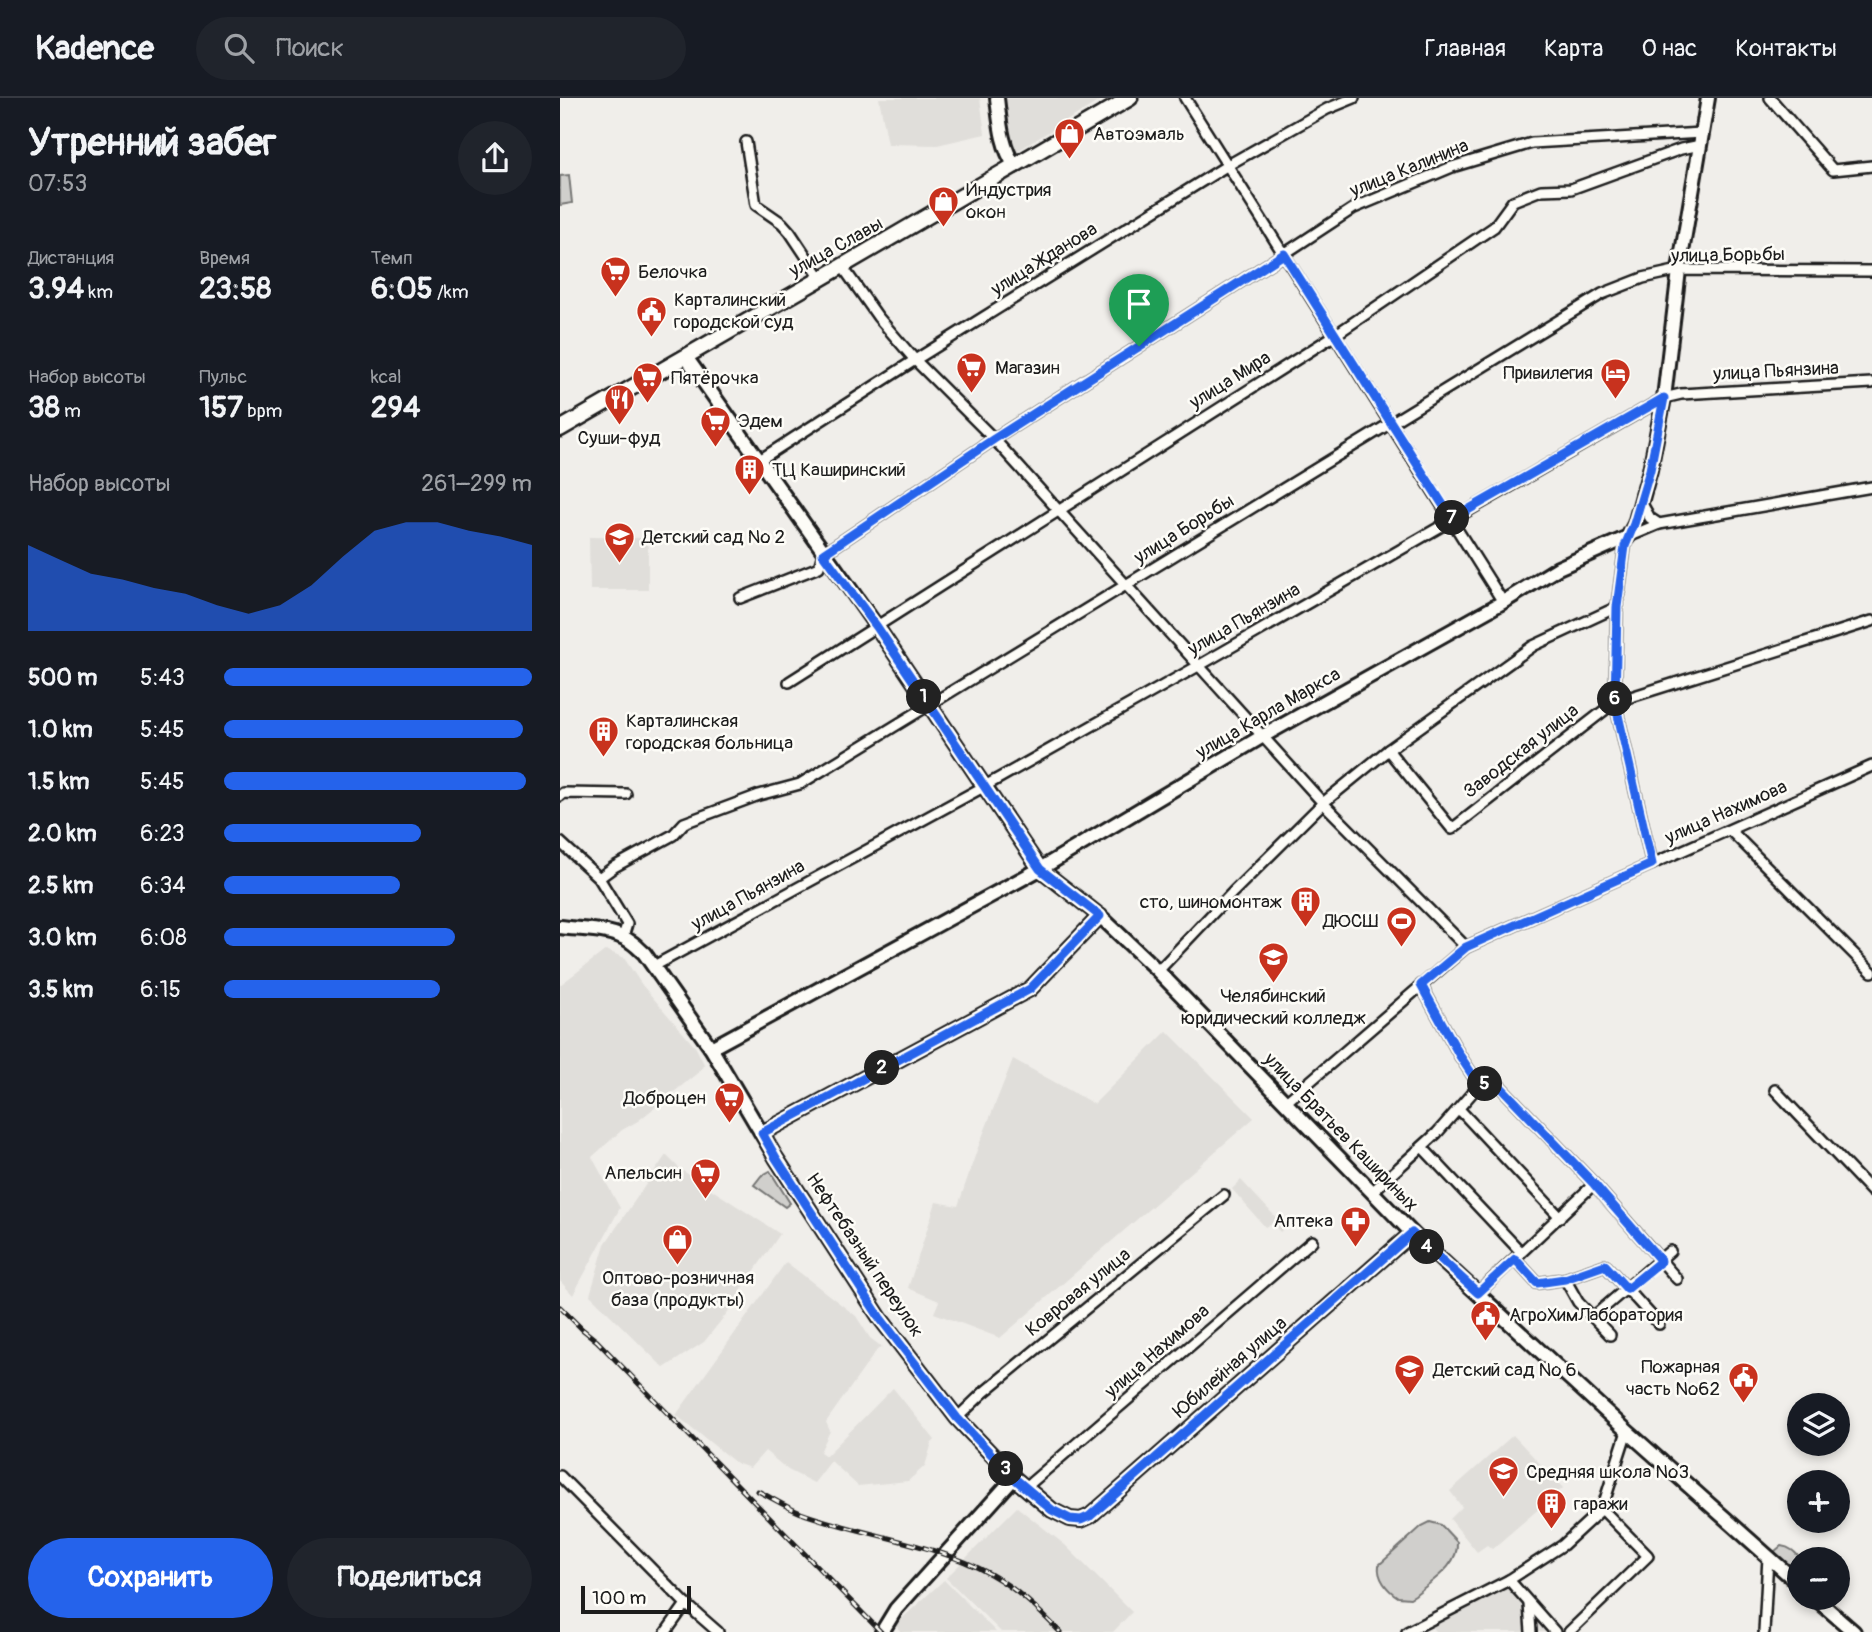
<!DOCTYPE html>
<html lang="ru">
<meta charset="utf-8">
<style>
body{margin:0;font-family:Pangolin,sans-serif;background:#20242c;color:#f1f3f6;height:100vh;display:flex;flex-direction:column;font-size:26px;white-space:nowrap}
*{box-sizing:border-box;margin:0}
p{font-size:23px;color:#9ea1a6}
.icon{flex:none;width:38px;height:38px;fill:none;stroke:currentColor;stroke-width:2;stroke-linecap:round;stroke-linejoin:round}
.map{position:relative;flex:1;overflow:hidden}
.panel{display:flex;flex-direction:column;background:#171b24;width:560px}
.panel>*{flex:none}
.controls{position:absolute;left:1227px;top:1295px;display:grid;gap:14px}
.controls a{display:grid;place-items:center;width:63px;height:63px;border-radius:50%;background:#171b24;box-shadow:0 4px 10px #0003;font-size:35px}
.scale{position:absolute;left:21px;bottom:18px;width:110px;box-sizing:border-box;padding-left:7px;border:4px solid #1c1c1c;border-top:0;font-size:19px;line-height:24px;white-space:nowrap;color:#1c1c1c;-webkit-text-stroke:5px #fdfcf7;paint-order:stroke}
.pin{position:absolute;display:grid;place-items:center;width:60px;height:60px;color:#fff;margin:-72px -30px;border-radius:50% 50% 50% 0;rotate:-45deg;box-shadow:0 0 7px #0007}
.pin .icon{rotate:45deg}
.km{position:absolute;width:35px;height:35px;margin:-18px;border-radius:50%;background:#222;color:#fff;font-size:19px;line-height:35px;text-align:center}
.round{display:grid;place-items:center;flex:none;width:74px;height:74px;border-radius:37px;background:#20242c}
.headline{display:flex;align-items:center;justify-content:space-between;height:119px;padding:0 28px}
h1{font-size:38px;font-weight:700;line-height:52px}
.figures{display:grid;grid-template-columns:repeat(3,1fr);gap:10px;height:119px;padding:7px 28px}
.figures div{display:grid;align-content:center}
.figures b{font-size:30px;font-weight:700}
.figures small{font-size:19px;font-weight:400}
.figures p{font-size:19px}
.chart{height:196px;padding:14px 28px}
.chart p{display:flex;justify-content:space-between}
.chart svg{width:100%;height:126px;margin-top:7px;fill:#2563eb;opacity:.7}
.primary-button{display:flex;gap:14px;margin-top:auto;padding:14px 28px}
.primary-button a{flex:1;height:80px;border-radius:42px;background:#2563eb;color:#fff;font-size:28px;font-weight:700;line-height:80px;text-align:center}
.primary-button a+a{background:#20242c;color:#f1f3f6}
ul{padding:0 28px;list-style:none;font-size:23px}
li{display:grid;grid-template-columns:112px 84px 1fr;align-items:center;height:52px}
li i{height:18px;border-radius:9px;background:#2563eb}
header{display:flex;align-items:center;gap:42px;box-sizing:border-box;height:98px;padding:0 35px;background:#171b24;border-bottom:2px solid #363941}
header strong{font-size:33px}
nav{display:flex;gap:38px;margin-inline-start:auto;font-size:24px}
.search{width:490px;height:63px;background:#20242c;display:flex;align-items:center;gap:18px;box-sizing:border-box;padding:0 24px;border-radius:38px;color:#9ea1a6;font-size:26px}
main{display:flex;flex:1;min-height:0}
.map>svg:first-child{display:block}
.built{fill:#e0deda}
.green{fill:#d0cfcc;stroke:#767674;stroke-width:2}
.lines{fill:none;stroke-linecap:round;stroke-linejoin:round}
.street-casing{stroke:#1c1c1c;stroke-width:14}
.secondary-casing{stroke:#1c1c1c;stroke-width:18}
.primary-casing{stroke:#1c1c1c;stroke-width:19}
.street{stroke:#fdfcf7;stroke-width:9}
.secondary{stroke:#fdfcf7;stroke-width:12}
.primary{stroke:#fdfcf7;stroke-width:14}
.rail-casing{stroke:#1c1c1c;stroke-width:5}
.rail{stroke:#fdfcf7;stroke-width:2.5;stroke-dasharray:8;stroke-linecap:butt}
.route-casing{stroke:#fff;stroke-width:14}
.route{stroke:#2563eb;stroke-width:9}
.labels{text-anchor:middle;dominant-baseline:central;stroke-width:5;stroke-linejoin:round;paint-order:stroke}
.poi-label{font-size:19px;fill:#1c1c1c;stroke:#fdfcf7;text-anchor:start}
.street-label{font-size:19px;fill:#1c1c1c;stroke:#fdfcf7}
</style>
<header>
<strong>Kadence</strong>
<div class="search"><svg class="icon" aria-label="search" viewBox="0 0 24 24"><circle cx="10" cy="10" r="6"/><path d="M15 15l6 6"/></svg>Поиск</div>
<nav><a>Главная</a><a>Карта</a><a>О нас</a><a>Контакты</a></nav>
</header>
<main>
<section class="panel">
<div class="headline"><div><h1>Утренний забег</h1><p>07:53</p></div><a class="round"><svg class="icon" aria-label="share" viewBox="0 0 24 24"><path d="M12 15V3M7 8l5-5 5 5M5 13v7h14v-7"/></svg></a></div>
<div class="figures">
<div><p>Дистанция</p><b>3.94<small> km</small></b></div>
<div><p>Время</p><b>23:58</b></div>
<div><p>Темп</p><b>6:05<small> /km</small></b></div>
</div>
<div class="figures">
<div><p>Набор высоты</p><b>38<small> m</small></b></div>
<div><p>Пульс</p><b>157<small> bpm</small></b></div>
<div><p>kcal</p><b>294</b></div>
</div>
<div class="chart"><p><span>Набор высоты</span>261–299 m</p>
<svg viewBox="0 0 160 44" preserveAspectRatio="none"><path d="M0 44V14L10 19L20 24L30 26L40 29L50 31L60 35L70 38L80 35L90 28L100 18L110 9L120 6L130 6L140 9L150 11L160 14V44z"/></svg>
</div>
<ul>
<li><b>500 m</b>5:43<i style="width:100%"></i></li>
<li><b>1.0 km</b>5:45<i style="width:97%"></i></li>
<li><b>1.5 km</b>5:45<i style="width:98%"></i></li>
<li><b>2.0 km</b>6:23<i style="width:64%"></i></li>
<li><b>2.5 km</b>6:34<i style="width:57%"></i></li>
<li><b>3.0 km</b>6:08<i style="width:75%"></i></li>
<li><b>3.5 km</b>6:15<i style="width:70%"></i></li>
</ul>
<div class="primary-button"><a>Сохранить</a><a>Поделиться</a></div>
</section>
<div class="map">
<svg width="1312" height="1534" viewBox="0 0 1312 1534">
<rect width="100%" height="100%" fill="#f0eeea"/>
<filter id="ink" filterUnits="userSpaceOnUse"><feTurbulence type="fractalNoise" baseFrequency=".0143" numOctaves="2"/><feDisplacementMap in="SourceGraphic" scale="14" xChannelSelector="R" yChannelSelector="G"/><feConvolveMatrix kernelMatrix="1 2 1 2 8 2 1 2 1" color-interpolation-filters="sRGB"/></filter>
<g filter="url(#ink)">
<g class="built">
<path d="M319 0H420L425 36 377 47 328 46Z"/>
<path d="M444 0H544L454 55Z"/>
<path d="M29 439 88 440V492H30Z"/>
<path d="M46 852 64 860 82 887 136 950 144 966 140 973 78 1023 62 1032 32 1059 60 1110 13 1197 0 1183V887Z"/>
<path d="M607 933 694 1020 440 1240 374 1215 379 1203 348 1190 376 1104 398 1108 417 1052 453 961 534 1006Z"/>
<path d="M106 1057 120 1071 220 1136 182 1191 171 1210 144 1244 104 1270 30 1197 45 1146Z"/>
<path d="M681 1082 725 1129 720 1134 712 1125 705 1129 672 1091Z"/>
<path d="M226 1164 296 1218 310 1240 322 1249 317 1252 266 1324 270 1333 260 1354 266 1358 333 1290 375 1342 370 1347 371 1348 365 1368 348 1383 298 1388 271 1363 254 1385 228 1372 205 1353 190 1370 176 1365 116 1317Z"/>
<path d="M953 1337 1003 1390 932 1451 927 1447 917 1454 890 1421 902 1409 890 1393Z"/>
<path d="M457 1409 505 1447 572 1514 553 1534H441L386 1480Z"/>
<path d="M384 1482 436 1534H341L335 1527Z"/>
<path d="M948 1487 992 1534H877L870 1527Z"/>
</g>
<g class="green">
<path d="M9 77 12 105 0 107V78Z"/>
<path d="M210 1073 230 1105 225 1109 194 1087 201 1078Z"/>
<path d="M870 1424 881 1427 897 1444C899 1468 871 1483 855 1497L850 1500 838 1499C827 1492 817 1480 819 1467L862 1428Z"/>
<path d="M1221 1448C1230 1449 1235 1454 1241 1461H1239V1470H1234L1216 1457 1215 1453Z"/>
</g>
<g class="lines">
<defs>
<g id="street">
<path d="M625 0 943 504"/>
<path d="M1210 0 1273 72 1312 68"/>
<path d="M186 44 196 107 222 125 230 134 260 179"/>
<path d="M282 168 318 219 355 262 434 341 763 705 906 849"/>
<path d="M198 363 355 262 668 67 767 11 794 0"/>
<path d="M1081 404 1090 420 1099 426"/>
<path d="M180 500 259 469 263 456 434 341 724 156 794 110 892 69 972 45 1142 35"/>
<path d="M229 584 775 237 934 129 953 103 981 92 1011 91 1121 51 1141 47"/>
<path d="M828 652 892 731 1055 604 1312 523"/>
<path d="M0 698 3 695 66 696"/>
<path d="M1170 732 1312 874"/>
<path d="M0 744 39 780"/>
<path d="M1092 766 1055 604 1057 509 1065 448 1068 439 1099 426 1312 389"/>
<path d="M63 839 67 826 39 780 54 769 113 737 124 725 199 697 240 686 1042 196 1083 180 1119 172 1312 173"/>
<path d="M94 868 425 688 640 567 1104 300 1121 296 1312 285"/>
<path d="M598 873 673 794 763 705 828 652 973 548 1057 509"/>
<path d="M861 887 900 958 919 987 936 984 1034 1086 1117 1181"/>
<path d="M1215 992 1312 1094"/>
<path d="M725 1005 906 849 1312 668"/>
<path d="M899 1011 1000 1119"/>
<path d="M862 1049 961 1154"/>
<path d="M812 1094 877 1035 919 987"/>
<path d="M955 1161 977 1185 1005 1181 1045 1167 1099 1226"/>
<path d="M1005 1181 1018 1204 1050 1237"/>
<path d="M918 1195 1034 1086"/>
<path d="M1033 1219 1110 1153"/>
<path d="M397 1320 423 1295 664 1097"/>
<path d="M0 1378 126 1506 158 1534"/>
<path d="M465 1390 752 1143"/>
<path d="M949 1482 995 1534"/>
<path d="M969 1506 971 1534"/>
<path d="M106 1534 126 1506"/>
<path d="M847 1534 949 1482 1003 1447 1042 1411 1067 1333"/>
<path d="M1009 1534 1088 1458 1042 1411"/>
<path d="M1204 1534 1208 1459"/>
</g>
<g id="secondary">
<path d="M437 0C440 24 441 48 455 68"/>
<path d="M126 259 317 529 480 771 540 818 598 873 852 1135 1067 1333 1239 1486"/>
<path d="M0 829C22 832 52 830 71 844 76 847 80 852 84 855L151 950 216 1060 320 1220 397 1320 454 1380 492 1412 510 1421 521 1422 530 1418 852 1135"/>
<path d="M151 950 480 771 703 638 943 504 998 470 1068 439 1075 426 1090 372 1104 300 1119 172 1148 0"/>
<path d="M202 1035 470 891 540 818"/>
<path d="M1255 1500 1294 1534"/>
<path d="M322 1534 336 1511 454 1380"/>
</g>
<path id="primary" d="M0 331C191 222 380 111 570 0"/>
</defs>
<use href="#street" class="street-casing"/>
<use href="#secondary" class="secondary-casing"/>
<use href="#primary" class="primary-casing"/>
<use href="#street" class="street"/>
<use href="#secondary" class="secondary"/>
<use href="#primary" class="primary"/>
<defs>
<g id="rail">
<path d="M0 1209 22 1231 37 1243 321 1534"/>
<path d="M198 1393C212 1400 226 1409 241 1415 301 1437 374 1445 430 1476 457 1491 479 1512 500 1534"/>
</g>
</defs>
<use href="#rail" class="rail-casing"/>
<use href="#rail" class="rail"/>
</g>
</g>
<g class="lines" filter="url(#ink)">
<defs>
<path id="route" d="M724 156 892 421 1104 300 1090 372 1074 426 1065 448 1057 509 1055 604 1092 766 906 849 861 887 900 958 919 987 936 984 1034 1086 1101 1163 1067 1191 1045 1167 1005 1181 977 1185 955 1161 918 1195 852 1135 530 1418 521 1422 510 1421 492 1412 454 1380 397 1320 320 1220 216 1060 202 1035 470 891 540 818 480 771 317 529 263 456 434 341Z"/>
</defs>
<use href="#route" class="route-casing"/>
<use href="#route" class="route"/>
</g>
<defs>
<symbol id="shop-pin" viewBox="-11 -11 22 30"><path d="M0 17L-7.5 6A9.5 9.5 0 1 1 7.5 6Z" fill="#c8321e" stroke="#fdfcf7"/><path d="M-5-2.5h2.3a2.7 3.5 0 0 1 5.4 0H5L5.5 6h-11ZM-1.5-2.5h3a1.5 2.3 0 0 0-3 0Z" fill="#fff"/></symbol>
<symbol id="supermarket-pin" viewBox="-11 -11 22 30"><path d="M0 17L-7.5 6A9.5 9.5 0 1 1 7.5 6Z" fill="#c8321e" stroke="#fdfcf7"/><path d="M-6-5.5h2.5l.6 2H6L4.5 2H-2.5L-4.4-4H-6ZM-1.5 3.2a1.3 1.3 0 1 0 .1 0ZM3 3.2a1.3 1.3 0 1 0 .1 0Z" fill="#fff"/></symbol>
<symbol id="civic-pin" viewBox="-11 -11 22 30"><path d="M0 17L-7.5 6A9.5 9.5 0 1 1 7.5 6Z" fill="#c8321e" stroke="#fdfcf7"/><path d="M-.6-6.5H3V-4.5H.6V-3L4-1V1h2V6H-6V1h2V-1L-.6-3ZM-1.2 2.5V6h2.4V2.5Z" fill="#fff"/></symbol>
<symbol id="hotel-pin" viewBox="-11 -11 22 30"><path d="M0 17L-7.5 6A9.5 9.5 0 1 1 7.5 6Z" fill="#c8321e" stroke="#fdfcf7"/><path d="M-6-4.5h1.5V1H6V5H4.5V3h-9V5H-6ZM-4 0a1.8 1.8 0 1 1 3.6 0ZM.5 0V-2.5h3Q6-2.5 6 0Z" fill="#fff"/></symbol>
<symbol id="restaurant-pin" viewBox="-11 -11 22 30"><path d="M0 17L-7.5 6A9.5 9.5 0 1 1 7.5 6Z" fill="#c8321e" stroke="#fdfcf7"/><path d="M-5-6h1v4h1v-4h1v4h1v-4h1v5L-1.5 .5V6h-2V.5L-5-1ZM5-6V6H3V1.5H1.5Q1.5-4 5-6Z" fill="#fff"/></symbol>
<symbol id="building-pin" viewBox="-11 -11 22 30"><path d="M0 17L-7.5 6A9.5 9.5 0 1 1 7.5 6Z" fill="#c8321e" stroke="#fdfcf7"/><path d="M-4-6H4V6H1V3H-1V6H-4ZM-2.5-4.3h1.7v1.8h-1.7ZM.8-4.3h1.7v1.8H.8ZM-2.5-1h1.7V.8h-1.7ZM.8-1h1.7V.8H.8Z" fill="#fff"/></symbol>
<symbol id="school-pin" viewBox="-11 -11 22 30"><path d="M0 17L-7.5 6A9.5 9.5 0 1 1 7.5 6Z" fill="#c8321e" stroke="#fdfcf7"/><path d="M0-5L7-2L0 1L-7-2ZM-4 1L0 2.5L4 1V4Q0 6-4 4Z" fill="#fff"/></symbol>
<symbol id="stadium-pin" viewBox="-11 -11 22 30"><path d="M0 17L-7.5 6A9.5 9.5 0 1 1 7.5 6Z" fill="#c8321e" stroke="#fdfcf7"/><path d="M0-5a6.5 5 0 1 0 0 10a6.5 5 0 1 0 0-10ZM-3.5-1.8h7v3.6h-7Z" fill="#fff"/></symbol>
<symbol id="university-pin" viewBox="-11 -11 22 30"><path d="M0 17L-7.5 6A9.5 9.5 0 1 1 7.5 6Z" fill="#c8321e" stroke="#fdfcf7"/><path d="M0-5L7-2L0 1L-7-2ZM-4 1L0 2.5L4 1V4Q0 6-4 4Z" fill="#fff"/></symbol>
<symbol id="pharmacy-pin" viewBox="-11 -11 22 30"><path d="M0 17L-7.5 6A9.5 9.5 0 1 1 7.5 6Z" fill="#c8321e" stroke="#fdfcf7"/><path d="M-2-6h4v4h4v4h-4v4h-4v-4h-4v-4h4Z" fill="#fff"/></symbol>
</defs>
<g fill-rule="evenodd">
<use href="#shop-pin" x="492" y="18" width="35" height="47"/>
<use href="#shop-pin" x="366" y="86" width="35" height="47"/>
<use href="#supermarket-pin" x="38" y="156" width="35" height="47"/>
<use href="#civic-pin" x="74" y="196" width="35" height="47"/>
<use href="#supermarket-pin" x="394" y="252" width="35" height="47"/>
<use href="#hotel-pin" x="1038" y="258" width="35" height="47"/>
<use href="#supermarket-pin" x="70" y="262" width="35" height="47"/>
<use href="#restaurant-pin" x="42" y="284" width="35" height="47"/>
<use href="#supermarket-pin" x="138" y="306" width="35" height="47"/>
<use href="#building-pin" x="172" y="354" width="35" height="47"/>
<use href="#school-pin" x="42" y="422" width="35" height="47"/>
<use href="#building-pin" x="26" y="616" width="35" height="47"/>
<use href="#building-pin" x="728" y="786" width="35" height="47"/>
<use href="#stadium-pin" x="824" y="806" width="35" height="47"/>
<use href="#university-pin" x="696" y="842" width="35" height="47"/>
<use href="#supermarket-pin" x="152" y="982" width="35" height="47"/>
<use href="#supermarket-pin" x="128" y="1058" width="35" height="47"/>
<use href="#pharmacy-pin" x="778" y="1106" width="35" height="47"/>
<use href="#shop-pin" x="100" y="1124" width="35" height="47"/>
<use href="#civic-pin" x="908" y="1200" width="35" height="47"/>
<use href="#school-pin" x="832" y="1254" width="35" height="47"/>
<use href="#civic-pin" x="1166" y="1262" width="35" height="47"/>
<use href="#school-pin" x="926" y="1356" width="35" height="47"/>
<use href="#building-pin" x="974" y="1388" width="35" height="47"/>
</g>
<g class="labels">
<g class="poi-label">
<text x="533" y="36">Автоэмаль</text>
<text x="406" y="92">Индустрия<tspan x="406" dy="22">окон</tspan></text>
<text x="78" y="174">Белочка</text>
<text x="114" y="202">Карталинский<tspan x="114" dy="22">городской суд</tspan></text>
<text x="435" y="270">Магазин</text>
<text x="1033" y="275" text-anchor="end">Привилегия</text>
<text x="111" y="280">Пятёрочка</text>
<text x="178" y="323">Эдем</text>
<text x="59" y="340" text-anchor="middle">Суши-фуд</text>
<text x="212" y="372">ТЦ Каширинский</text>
<text x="82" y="439">Детский сад № 2</text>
<text x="66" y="623">Карталинская<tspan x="66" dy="22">городская больница</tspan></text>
<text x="722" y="804" text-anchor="end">сто, шиномонтаж</text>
<text x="818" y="823" text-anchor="end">ДЮСШ</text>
<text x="713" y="898" text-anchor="middle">Челябинский<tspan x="713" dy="22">юридический колледж</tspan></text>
<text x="146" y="1000" text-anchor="end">Доброцен</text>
<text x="122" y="1075" text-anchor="end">Апельсин</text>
<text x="773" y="1123" text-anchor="end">Аптека</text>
<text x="118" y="1180" text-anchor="middle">Оптово-розничная<tspan x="118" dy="22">база (продукты)</tspan></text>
<text x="949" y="1217">АгроХимЛаборатория</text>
<text x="1160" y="1269" text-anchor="end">Пожарная<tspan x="1160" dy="22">часть №62</tspan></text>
<text x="873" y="1272">Детский сад № 6</text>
<text x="966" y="1374">Средняя школа №3</text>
<text x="1014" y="1406">гаражи</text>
</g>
<g class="street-label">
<text transform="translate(849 70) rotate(-22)">улица Калинина</text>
<text transform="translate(276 149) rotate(-29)">улица Славы</text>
<text transform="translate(1168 157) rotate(-1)">улица Борьбы</text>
<text transform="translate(484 161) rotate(-32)">улица Жданова</text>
<text transform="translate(1216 273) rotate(-3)">улица Пьянзина</text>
<text transform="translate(670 282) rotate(-32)">улица Мира</text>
<text transform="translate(624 431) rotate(-32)">улица Борьбы</text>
<text transform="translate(684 521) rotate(-30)">улица Пьянзина</text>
<text transform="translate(708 615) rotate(-30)">улица Карла Маркса</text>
<text transform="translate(961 653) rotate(-38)">Заводская улица</text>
<text transform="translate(1166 714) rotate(-24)">улица Нахимова</text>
<text transform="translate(188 797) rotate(-29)">улица Пьянзина</text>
<text transform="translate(781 1034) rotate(46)">улица Братьев Кашириных</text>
<text transform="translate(305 1157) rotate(56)">Нефтебазный переулок</text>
<text transform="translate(518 1194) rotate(-39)">Ковровая улица</text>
<text transform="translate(597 1253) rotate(-41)">улица Нахимова</text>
<text transform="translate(670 1269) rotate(-41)">Юбилейная улица</text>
</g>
</g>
</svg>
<div class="controls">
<a><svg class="icon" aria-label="layers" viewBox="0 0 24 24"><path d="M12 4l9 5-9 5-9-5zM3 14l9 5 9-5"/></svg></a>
<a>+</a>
<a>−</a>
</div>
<div class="scale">100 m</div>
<div class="pin" style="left:579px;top:248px;background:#1e9e55"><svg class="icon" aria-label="arrive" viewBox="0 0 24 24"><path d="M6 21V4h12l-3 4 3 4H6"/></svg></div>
<b class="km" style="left:364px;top:599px">1</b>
<b class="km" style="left:322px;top:970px">2</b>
<b class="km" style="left:446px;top:1371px">3</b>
<b class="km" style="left:867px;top:1149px">4</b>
<b class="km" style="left:925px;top:986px">5</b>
<b class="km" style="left:1055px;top:601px">6</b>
<b class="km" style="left:892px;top:420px">7</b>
</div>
</main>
